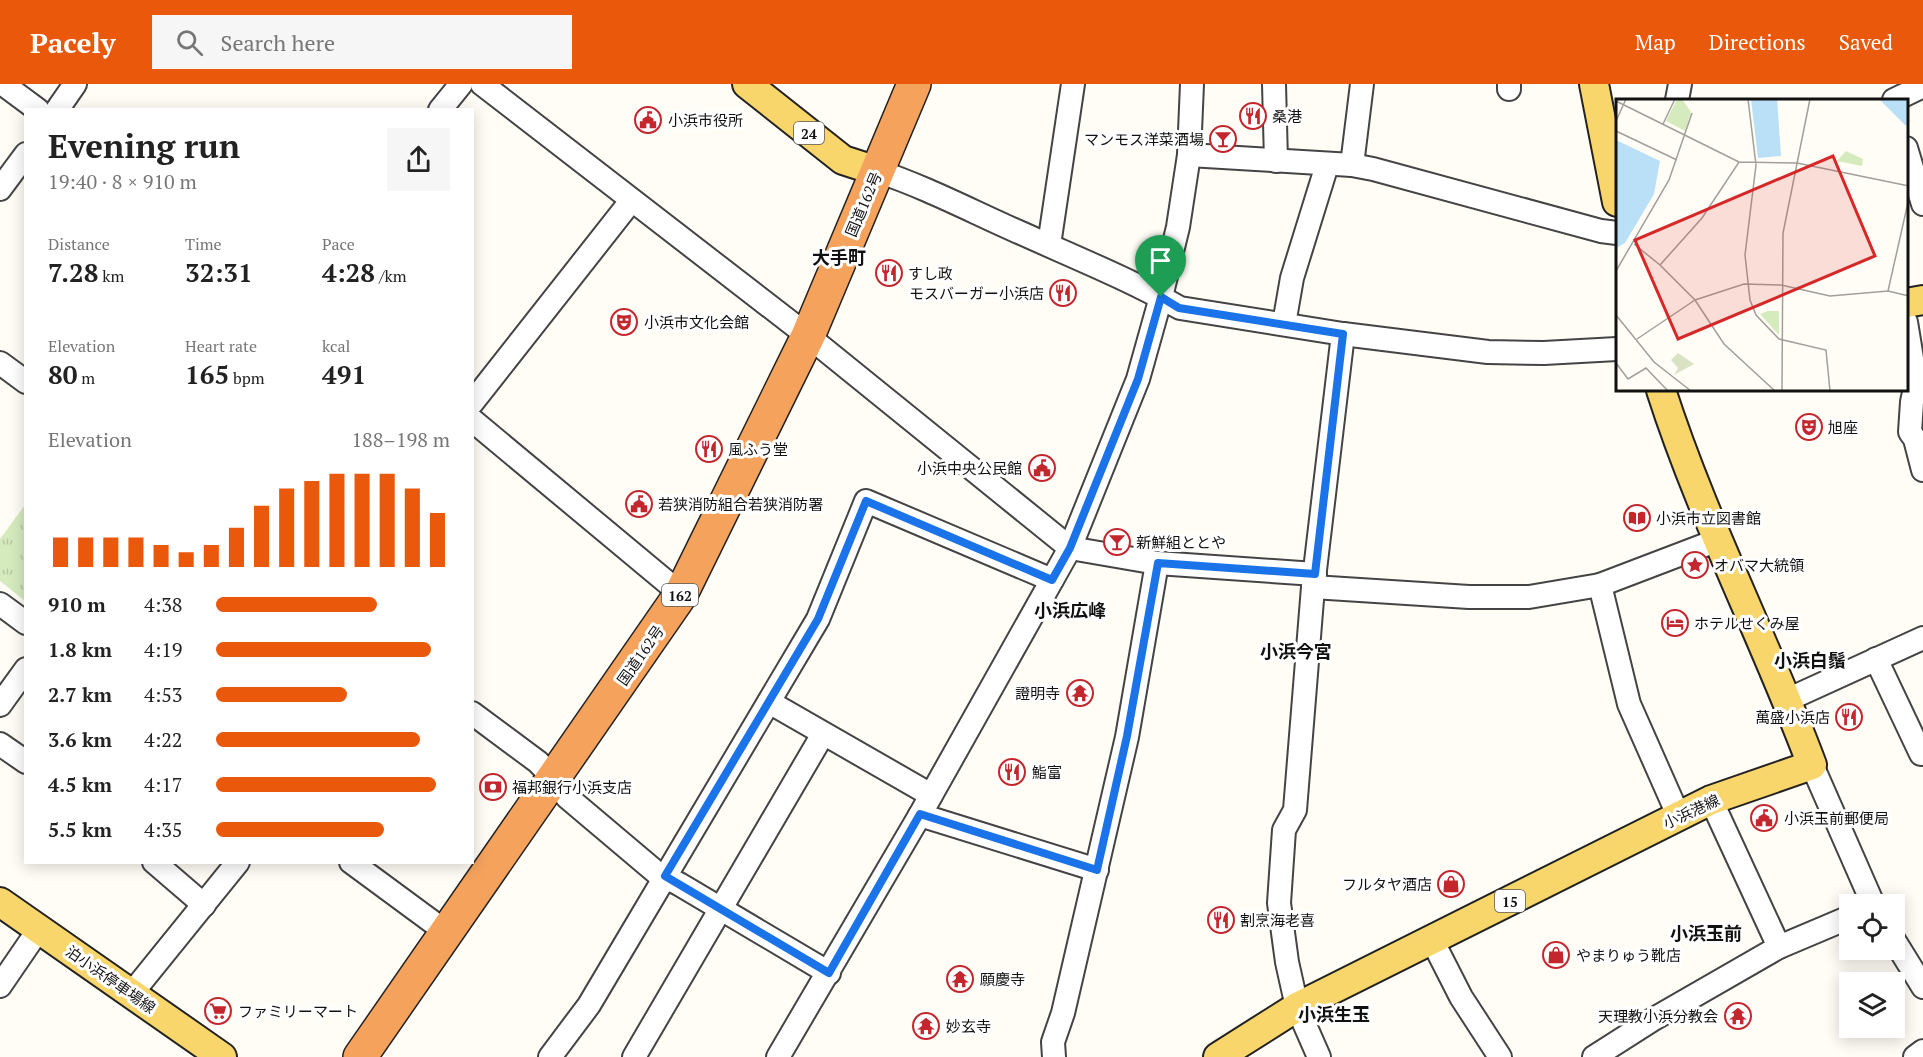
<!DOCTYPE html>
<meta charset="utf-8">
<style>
body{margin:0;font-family:"PT Serif","Noto Sans JP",serif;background:#f6f6f6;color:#222;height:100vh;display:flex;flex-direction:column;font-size:22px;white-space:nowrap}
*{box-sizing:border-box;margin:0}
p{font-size:20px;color:#767676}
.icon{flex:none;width:33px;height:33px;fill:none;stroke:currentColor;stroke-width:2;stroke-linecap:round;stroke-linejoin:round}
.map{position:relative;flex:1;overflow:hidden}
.sheet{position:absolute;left:24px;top:24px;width:450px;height:756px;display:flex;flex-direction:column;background:#fff;border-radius:0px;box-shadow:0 3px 15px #0003}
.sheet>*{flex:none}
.tools{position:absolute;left:1839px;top:810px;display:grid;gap:12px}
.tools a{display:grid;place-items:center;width:66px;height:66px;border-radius:0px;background:#fff;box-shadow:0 3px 15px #0003;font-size:30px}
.pin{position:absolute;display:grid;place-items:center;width:51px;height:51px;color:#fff;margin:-62px -26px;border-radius:50% 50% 50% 0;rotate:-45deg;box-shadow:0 0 6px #0007}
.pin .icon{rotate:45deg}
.round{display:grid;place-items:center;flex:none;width:63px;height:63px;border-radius:0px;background:#f6f6f6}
.head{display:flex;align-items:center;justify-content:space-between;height:102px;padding:0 24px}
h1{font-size:33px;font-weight:800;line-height:45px}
.stats{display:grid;grid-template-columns:repeat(3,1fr);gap:9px;height:102px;padding:6px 24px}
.stats div{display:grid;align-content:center}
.stats b{font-size:26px;font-weight:800}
.stats small{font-size:16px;font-weight:400}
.stats p{font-size:16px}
.chart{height:168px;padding:12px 24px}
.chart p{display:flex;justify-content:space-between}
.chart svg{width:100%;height:108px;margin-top:6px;stroke:#ea580c;stroke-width:6}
ul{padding:0 24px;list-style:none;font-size:20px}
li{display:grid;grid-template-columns:96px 72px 1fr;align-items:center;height:45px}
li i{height:15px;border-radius:8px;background:#ea580c}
header{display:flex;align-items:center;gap:36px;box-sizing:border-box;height:84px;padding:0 30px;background:#ea580c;color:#fff}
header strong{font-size:28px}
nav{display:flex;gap:33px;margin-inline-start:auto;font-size:21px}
.search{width:420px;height:54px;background:#f6f6f6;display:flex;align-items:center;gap:15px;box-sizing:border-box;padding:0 21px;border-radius:0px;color:#767676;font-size:22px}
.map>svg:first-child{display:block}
.grass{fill:url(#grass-tufts)}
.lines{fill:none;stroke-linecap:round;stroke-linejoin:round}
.minor-casing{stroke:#444;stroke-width:26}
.major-casing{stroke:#222;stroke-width:32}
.highway-casing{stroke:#222;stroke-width:36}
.minor{stroke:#fff;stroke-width:22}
.major{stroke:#f9d66b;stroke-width:28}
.highway{stroke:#f5a25d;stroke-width:33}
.route-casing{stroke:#fff;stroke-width:12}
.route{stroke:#1a73e8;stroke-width:8}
.labels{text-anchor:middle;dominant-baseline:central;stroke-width:6;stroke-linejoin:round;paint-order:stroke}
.shield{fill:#fff;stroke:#585858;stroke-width:1.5}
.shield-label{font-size:14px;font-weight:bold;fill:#111}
.poi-label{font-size:15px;fill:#111;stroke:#fff;text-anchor:start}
.street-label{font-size:15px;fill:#111;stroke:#fff}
.quarter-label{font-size:18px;font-weight:bold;fill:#111;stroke:#fff}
.inset-road{fill:none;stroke:#a09f9a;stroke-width:1.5}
.view{fill:#d62828;fill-opacity:0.15;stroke:#d62828;stroke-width:3}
.inset-edge{fill:none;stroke:#111;stroke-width:3}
</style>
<header>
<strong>Pacely</strong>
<div class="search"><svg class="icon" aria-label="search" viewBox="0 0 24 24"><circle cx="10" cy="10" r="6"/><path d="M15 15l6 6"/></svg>Search here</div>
<nav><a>Map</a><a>Directions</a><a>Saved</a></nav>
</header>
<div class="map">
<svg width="1923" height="973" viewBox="0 0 1923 973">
<defs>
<pattern id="grass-tufts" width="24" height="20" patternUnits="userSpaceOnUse" patternTransform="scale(1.5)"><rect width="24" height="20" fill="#d5ebbd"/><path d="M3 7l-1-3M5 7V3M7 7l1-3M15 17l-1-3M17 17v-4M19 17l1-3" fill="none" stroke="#b6c8a1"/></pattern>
</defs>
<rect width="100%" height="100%" fill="#fffdf5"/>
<path class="grass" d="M25 421V517L0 497V455Z"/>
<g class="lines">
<defs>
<g id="minor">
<path d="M3 0 38 26"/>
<path d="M482 0 808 252 1070 464 1157 479 1315 490"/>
<path d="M1274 0 1276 77"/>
<path d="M1509 0V5"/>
<path d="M1677 16 1680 0"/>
<path d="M1894 16 1923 2"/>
<path d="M57 26 75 0"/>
<path d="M440 26 461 0"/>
<path d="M1906 64 1923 120"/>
<path d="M1189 71 1352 81 1373 85 1601 147 1617 149"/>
<path d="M1352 81 1362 0"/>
<path d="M877 87C926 103 973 128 1021 149 1074 173 1129 195 1180 224L1343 250 1488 268 1544 269 1617 265"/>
<path d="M0 105 26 70"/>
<path d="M1049 161 1073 0"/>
<path d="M1906 238 1916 299 1912 318 1910 348 1915 355 1923 386"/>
<path d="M1284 240 1292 194 1327 81"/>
<path d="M0 279 26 298"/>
<path d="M472 319 631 117"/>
<path d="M472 336 681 510"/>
<path d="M1600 501 1629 620 1679 733"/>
<path d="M1313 503 1469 513H1529L1600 501 1718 456"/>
<path d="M0 520 26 539"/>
<path d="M1876 575 1921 670"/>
<path d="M1787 616 1923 554"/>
<path d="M769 618 931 711"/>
<path d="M0 621 26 585"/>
<path d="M472 629 538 678 554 695 567 713 657 789 679 800 829 889"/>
<path d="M0 660 26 678"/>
<path d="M1812 681 1873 820"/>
<path d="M1711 716 1779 863"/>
<path d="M920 731 1097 786"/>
<path d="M154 778 204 821"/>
<path d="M351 778 446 848"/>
<path d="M1432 856 1461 913 1500 973"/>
<path d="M1894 856 1923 903"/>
<path d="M0 902 39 845"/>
<path d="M132 909 238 778"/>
<path d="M550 973 589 921 818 535 866 417 1052 496"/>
<path d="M634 973 823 650"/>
<path d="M778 973 920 731 1070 464 1138 295 1161 213 1178 143 1189 71 1192 0"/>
<path d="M1054 973 1053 958 1063 929 1127 653 1157 479"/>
<path d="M1319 973 1297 923 1287 878 1279 819 1284 746 1295 726 1313 503 1343 250"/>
<path d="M1594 973 1652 936 1779 863 1850 833"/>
<path d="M1915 973 1923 967"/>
</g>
<g id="major">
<path d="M747 0 843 76 877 87"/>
<path d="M1594 0 1617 118"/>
<path d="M1906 219 1923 216"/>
<path d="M0 818 222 973"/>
<path d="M1218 973 1297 923 1711 716 1812 681C1765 555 1702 434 1661 306"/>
</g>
<path id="highway" d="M360 973 681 510 808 252 914 0"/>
</defs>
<use href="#minor" class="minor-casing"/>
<use href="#major" class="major-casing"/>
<use href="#highway" class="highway-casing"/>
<use href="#minor" class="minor"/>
<use href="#major" class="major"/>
<use href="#highway" class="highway"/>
</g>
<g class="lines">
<defs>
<path id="route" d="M1161 213 1179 224 1343 250 1315 490 1158 479 1127 652 1097 786 920 730 829 889 665 792 818 535 866 417 1052 496 1070 464 1138 295Z"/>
</defs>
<use href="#route" class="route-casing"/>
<use href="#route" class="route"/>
</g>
<defs>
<symbol id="restaurant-ring" viewBox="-11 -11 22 22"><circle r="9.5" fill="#fff" stroke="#c4262e" stroke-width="1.5"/><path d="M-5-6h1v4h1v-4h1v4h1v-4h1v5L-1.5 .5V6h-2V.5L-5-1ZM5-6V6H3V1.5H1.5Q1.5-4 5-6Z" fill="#c4262e"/></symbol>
<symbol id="civic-ring" viewBox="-11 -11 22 22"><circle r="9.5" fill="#fff" stroke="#c4262e" stroke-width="1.5"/><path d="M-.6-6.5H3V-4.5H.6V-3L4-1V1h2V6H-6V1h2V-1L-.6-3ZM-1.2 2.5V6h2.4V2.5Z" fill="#c4262e"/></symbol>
<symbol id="bar-ring" viewBox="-11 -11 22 22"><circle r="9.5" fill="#fff" stroke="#c4262e" stroke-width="1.5"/><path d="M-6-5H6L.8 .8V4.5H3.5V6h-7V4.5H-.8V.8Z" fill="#c4262e"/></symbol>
<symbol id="theatre-ring" viewBox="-11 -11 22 22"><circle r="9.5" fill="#fff" stroke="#c4262e" stroke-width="1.5"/><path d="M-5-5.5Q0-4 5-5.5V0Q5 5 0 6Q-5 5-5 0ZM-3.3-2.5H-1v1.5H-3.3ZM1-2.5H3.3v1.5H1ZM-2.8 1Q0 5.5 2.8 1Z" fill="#c4262e"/></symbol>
<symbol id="library-ring" viewBox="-11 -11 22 22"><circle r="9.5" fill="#fff" stroke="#c4262e" stroke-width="1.5"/><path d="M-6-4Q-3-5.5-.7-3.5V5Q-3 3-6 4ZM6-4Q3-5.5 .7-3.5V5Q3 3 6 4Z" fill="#c4262e"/></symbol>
<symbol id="sight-ring" viewBox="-11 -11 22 22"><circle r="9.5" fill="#fff" stroke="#c4262e" stroke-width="1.5"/><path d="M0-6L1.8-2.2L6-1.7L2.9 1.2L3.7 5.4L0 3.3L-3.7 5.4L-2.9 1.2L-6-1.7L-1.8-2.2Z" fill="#c4262e"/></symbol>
<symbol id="hotel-ring" viewBox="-11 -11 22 22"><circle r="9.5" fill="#fff" stroke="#c4262e" stroke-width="1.5"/><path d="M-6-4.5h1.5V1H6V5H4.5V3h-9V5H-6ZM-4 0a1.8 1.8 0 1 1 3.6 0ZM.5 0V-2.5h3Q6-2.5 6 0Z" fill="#c4262e"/></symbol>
<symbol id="temple-ring" viewBox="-11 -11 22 22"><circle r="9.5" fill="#fff" stroke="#c4262e" stroke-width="1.5"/><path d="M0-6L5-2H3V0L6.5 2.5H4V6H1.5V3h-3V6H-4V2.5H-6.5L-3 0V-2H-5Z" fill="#c4262e"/></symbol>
<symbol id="bank-ring" viewBox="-11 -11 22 22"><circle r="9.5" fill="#fff" stroke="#c4262e" stroke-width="1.5"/><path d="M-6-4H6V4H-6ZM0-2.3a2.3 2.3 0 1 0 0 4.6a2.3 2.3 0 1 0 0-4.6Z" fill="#c4262e"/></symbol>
<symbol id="shop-ring" viewBox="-11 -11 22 22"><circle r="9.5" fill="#fff" stroke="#c4262e" stroke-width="1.5"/><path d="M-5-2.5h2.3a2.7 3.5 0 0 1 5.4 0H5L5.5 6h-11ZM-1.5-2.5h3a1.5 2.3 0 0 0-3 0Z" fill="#c4262e"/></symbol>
<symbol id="supermarket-ring" viewBox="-11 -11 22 22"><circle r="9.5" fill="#fff" stroke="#c4262e" stroke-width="1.5"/><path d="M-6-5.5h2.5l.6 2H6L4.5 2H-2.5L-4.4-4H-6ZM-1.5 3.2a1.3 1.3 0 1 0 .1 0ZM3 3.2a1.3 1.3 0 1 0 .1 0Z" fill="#c4262e"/></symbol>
</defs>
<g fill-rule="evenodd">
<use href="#restaurant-ring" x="1238" y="17" width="30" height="30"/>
<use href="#civic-ring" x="633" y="21" width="30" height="30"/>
<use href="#bar-ring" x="1208" y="40" width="30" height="30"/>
<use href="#restaurant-ring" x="874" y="174" width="30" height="30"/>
<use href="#restaurant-ring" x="1048" y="194" width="30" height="30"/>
<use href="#theatre-ring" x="609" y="223" width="30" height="30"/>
<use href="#theatre-ring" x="1794" y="328" width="30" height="30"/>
<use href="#restaurant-ring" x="694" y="350" width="30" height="30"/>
<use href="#civic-ring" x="1027" y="369" width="30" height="30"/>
<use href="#civic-ring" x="624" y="405" width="30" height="30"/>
<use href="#library-ring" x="1622" y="419" width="30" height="30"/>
<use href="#bar-ring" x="1102" y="443" width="30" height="30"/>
<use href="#sight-ring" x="1680" y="466" width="30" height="30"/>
<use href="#hotel-ring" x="1660" y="524" width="30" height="30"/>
<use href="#temple-ring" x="1065" y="594" width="30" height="30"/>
<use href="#restaurant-ring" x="1834" y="618" width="30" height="30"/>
<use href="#restaurant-ring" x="997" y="673" width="30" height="30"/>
<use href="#bank-ring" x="478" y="688" width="30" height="30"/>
<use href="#civic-ring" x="1749" y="719" width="30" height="30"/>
<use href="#shop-ring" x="1436" y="785" width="30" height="30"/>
<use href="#restaurant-ring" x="1206" y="821" width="30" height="30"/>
<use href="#shop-ring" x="1541" y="856" width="30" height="30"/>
<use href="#temple-ring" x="945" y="880" width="30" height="30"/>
<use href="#supermarket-ring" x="203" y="912" width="30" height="30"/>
<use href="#temple-ring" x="1723" y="917" width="30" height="30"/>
<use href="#temple-ring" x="911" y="927" width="30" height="30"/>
</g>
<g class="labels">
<g class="shield">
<rect x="794" y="38" width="30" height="22" rx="4.5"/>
<rect x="662" y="500" width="36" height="22" rx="4.5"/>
<rect x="1495" y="806" width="30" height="22" rx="4.5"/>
</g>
<g class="shield-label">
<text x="809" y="49">24</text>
<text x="680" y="511">162</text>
<text x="1510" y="817">15</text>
</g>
<g class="poi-label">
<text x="1272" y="32">桑港</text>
<text x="668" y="36">小浜市役所</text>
<text x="1204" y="55" text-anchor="end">マンモス洋菜酒場</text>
<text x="908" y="189">すし政</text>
<text x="1044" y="209" text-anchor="end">モスバーガー小浜店</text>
<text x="644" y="238">小浜市文化会館</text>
<text x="1828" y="343">旭座</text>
<text x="728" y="365">風ふう堂</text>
<text x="1022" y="384" text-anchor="end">小浜中央公民館</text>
<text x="658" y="420">若狭消防組合若狭消防署</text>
<text x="1656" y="434">小浜市立図書館</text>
<text x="1136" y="458">新鮮組ととや</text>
<text x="1714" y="481">オバマ大統領</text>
<text x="1694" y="539">ホテルせくみ屋</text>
<text x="1060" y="609" text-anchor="end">證明寺</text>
<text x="1830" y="633" text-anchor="end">萬盛小浜店</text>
<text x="1032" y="688">鮨富</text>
<text x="512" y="703">福邦銀行小浜支店</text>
<text x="1784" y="734">小浜玉前郵便局</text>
<text x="1432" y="800" text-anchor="end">フルタヤ酒店</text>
<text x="1240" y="836">割烹海老喜</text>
<text x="1576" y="871">やまりゅう靴店</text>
<text x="980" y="895">願慶寺</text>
<text x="238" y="927">ファミリーマート</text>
<text x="1718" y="932" text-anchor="end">天理教小浜分教会</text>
<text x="946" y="942">妙玄寺</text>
</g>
<g class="street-label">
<text transform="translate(863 120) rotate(-67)">国道162号</text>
<text transform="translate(640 571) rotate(-55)">国道162号</text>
<text transform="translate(1691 727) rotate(-25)">小浜港線</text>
<text transform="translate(111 895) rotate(35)">泊小浜停車場線</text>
</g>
<g class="quarter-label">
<text x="839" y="173">大手町</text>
<text x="1070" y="526">小浜広峰</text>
<text x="1296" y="567">小浜今宮</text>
<text x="1810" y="576">小浜白鬚</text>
<text x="1706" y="849">小浜玉前</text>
<text x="1334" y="930">小浜生玉</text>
</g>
</g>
<g transform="translate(1616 15)">
<rect width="292" height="292" fill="#fffdf5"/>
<path d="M62 254 78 265 58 276 62 269 55 261Z" fill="#d9e3c4"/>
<path d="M61 0H66L75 13 69 32 50 22ZM230 52 247 60 246 67 221 62ZM152 212H163V236L144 215Z" fill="#d5ebbd"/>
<path d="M135 0H161L165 57 142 59ZM263 0H292V27L289 26ZM0 41 44 62 38 95 9 144 0 149Z" fill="#b9e0f7"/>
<path class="inset-road" d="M132 0 140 66M0 2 123 63M0 22 10 0M47 25 59 0M0 32 61 61M140 66 129 156 134 201 140 216 163 240 210 251 214 292M18 145 44 166M0 172 53 81 76 14M165 186 214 197 272 192 293 197M272 192 293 99M79 201 128 185 165 186M0 216 38 263 75 292M21 240 79 201M0 264 12 280 30 269 52 292M159 292 108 245 79 201 44 166 86 119 123 63 181 64 293 87M166 292 167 134 194 0"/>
<path class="view" d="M217 57 259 157 62 240 19 141Z"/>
<rect width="292" height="292" class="inset-edge"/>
</g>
</svg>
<div class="tools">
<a><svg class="icon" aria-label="locate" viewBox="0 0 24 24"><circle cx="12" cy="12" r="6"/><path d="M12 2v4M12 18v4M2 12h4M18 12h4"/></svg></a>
<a><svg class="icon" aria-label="layers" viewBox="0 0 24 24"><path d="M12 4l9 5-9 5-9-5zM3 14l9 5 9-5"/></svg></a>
</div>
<div class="pin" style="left:1161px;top:213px;background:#1e9e55"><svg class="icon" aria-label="arrive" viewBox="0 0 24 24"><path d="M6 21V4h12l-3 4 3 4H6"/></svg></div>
<section class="sheet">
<div class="head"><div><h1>Evening run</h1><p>19:40 · 8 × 910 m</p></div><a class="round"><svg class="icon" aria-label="share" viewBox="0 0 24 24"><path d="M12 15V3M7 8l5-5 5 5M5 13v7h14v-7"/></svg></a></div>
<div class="stats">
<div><p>Distance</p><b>7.28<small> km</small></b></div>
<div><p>Time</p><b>32:31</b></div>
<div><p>Pace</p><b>4:28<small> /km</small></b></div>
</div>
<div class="stats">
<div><p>Elevation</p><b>80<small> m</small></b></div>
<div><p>Heart rate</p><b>165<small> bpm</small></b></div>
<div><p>kcal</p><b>491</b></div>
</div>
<div class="chart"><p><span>Elevation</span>188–198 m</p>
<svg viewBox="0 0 160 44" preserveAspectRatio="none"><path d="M5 44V32M15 44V32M25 44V32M35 44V32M45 44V35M55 44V38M65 44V35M75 44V28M85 44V19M95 44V12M105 44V9M115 44V6M125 44V6M135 44V6M145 44V12M155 44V22"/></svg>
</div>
<ul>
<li><b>910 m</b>4:38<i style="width:69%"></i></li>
<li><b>1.8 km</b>4:19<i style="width:92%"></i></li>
<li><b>2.7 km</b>4:53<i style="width:56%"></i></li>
<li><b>3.6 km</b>4:22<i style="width:87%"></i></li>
<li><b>4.5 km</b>4:17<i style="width:94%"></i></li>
<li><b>5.5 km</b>4:35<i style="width:72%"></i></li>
</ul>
</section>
</div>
